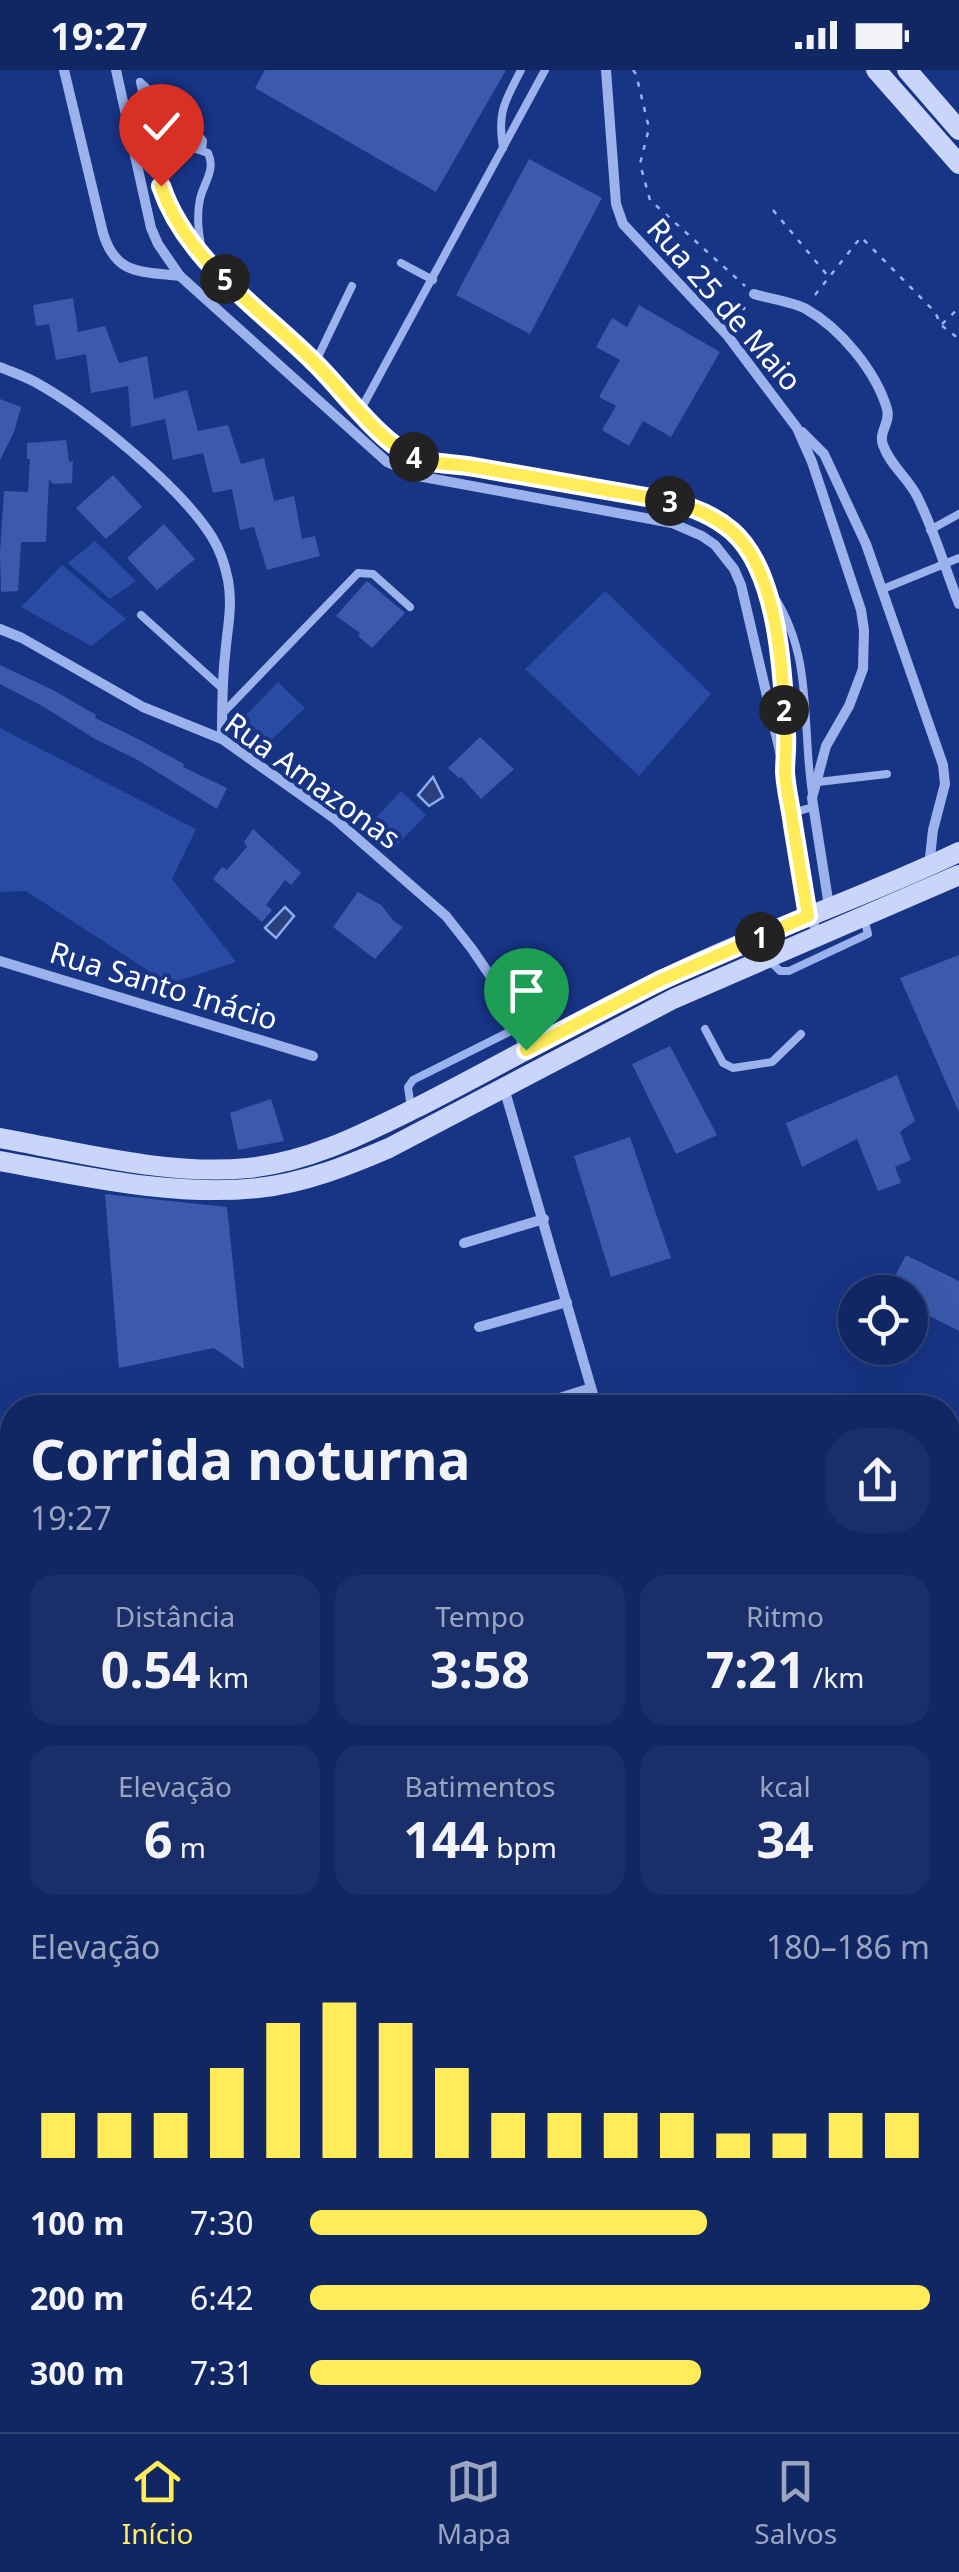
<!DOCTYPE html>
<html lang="pt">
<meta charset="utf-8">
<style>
body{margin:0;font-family:"Noto Sans",sans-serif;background:#1a2f6a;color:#f1f3f6;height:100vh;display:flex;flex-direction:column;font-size:38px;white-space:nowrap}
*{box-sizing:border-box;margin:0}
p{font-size:32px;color:#9ca5bf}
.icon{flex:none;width:55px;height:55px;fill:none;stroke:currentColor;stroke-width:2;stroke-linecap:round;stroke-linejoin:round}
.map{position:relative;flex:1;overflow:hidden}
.side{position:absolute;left:0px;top:1325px;width:960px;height:1038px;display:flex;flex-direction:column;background:#112764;border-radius:40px 40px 0 0;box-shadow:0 10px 40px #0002,0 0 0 2px #304478}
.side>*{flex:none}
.fabs{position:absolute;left:838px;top:1205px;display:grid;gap:20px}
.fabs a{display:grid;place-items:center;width:90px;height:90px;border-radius:50%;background:#112764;box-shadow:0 10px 40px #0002,0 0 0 2px #304478;font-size:50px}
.pin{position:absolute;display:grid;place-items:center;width:85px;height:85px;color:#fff;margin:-102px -42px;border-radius:50% 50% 50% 0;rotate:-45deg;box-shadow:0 0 10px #0007}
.pin .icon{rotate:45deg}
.km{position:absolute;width:50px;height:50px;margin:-25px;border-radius:50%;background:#222;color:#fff;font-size:28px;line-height:50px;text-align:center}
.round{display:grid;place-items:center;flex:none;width:105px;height:105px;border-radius:40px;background:#1a2f6a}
.headline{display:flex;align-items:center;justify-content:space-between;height:170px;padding:0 30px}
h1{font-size:55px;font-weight:700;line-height:75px}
.stats{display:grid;grid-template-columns:repeat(3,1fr);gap:15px;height:170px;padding:10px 30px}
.stats div{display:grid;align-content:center;border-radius:25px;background:#1a2f6a;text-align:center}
.stats b{font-size:50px;font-weight:700}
.stats small{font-size:28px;font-weight:400}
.stats p{font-size:28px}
.chart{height:280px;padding:20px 30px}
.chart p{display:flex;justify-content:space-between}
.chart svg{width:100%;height:180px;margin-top:10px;stroke:#ffec58;stroke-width:6}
ul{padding:0 30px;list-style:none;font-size:32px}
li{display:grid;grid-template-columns:160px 120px 1fr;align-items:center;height:75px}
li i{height:25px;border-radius:12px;background:#ffec58}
.status{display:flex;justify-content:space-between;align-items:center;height:70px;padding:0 50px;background:#112764;direction:ltr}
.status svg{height:28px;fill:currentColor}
.tab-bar{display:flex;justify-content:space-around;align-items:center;height:140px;border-top:2px solid #304478;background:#112764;font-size:28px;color:#9ca5bf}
.tab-bar a{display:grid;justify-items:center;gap:5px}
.tab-bar .active{color:#ffec58}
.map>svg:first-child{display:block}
.green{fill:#294ba4}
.water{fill:#2a407d;stroke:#8eabf0;stroke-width:2.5}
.building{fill:#3b5aad}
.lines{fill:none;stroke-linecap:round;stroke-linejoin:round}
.path{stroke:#9cb2ed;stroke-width:2.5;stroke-dasharray:5 8;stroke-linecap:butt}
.lane{stroke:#9cb2ed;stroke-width:8}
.street{stroke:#9cb2ed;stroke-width:10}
.secondary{stroke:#c9d5f9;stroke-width:20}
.route-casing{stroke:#fff;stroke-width:20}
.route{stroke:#ffec58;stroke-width:12}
.labels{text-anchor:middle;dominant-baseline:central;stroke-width:8;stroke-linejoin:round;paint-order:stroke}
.street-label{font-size:30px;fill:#fff;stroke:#173485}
</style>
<div class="status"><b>19:27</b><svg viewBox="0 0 49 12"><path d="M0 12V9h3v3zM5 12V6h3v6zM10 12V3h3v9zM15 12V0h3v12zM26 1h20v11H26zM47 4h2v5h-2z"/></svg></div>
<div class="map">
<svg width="959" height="2362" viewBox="0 0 959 2362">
<rect width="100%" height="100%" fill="#173485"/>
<g class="green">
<path d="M95 471 136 511 110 529 68 493Z"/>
<path d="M62 495 126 549 91 576 21 537Z"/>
<path d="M605 521 711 624 639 706 525 599Z"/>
<path d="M278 612 305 638 269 672 243 648Z"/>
<path d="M0 658 196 759 172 809 236 892 169 914 26 821 0 822Z"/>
<path d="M401 721 426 745 393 779 369 755Z"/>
<path d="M959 1440V2048L948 2053V1445Z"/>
<path d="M12 2082V2276L0 2278V2084Z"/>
</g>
<g class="water">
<path d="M433 707 443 727 429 736 418 725Z"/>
<path d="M285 837 294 846 276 868 265 858Z"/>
</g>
<g class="building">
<path d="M265 0H506L436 122 255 18Z"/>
<path d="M529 89 602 128 530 264 456 225Z"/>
<path d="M73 228 78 262 105 256 119 293 147 286 154 329 187 320 198 361 228 355 241 394 264 388 274 431 294 426 302 469 315 466 320 486 267 500 254 457 240 460 232 419 213 423 203 383 173 390 165 349 131 357 128 316 91 323 86 284 56 290 49 254 36 256 33 235Z"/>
<path d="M639 235 720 282 671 367 643 351 629 376 602 360 616 336 599 327 620 290 596 277 612 248 627 257Z"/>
<path d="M0 329 21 337 14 362 0 390Z"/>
<path d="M66 370 69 392 73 391 72 413 53 414 49 409 46 472H21L18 521 1 522 0 482 4 421 28 422 30 389H27V373Z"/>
<path d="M113 405 142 437 106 469 76 438Z"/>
<path d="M164 454 195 489 157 520 127 488Z"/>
<path d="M367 511 405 543 372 578 358 566 360 563 336 546Z"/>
<path d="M0 595 53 620 96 645 95 648 140 670 184 694 183 697 227 718 217 739 136 689 95 669 44 637 0 614Z"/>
<path d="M480 667 514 699 481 729 461 707 459 708 448 698Z"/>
<path d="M253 759 301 803 291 815 285 810 266 835 272 840 262 852 213 809 222 797 227 800 247 777 244 772Z"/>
<path d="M358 822 381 835 394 851 403 857 375 889 333 857Z"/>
<path d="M959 885V1042L900 908Z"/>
<path d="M670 976 717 1065 676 1084 632 994Z"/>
<path d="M897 1005 915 1051 900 1062 911 1090 895 1097 901 1113 878 1121 857 1069 802 1097 786 1053Z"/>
<path d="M271 1029 284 1071 238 1080 230 1043Z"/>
<path d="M630 1067 671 1188 611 1207 574 1086Z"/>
<path d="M105 1124 227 1137 244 1299 214 1278 119 1298Z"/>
<path d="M906 1185 959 1211V1261L910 1236V1222H887Z"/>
</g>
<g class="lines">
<g class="path">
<path d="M633 0 636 4 649 58 640 94 650 130 745 216"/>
<path d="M773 140 828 206"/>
<path d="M815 225 861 167 935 242 941 255 959 269"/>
<path d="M736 251 745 237"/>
<path d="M942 254 959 238"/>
<path d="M948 1727 959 1719"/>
</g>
<g class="lane">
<path d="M140 12 160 105"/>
<path d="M140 12 197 63 203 71 202 79"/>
<path d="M503 78C497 41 505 32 521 0"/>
<path d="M203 185C199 166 196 148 200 129 204 112 216 100 208 83L193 78C179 81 162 89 160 105 153 154 278 257 312 290 338 315 385 378 416 389 435 395 457 394 476 397 544 409 612 418 679 433 698 440 718 448 733 462 780 505 788 633 786 694"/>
<path d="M401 193 433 210"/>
<path d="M315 293 352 216"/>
<path d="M360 341 545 0"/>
<path d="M930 460 959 444"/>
<path d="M767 516C815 581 801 649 812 723"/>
<path d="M883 519 959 488"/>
<path d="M141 545 223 619"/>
<path d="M222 644 358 503 373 504 410 537"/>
<path d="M818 712 887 704"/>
<path d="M792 743 813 737"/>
<path d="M770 891 780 901H789L868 864 864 848"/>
<path d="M705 959 723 993 733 998 772 992 801 964"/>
<path d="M411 1038 408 1017 413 1010 517 958"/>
</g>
<g class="street">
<path d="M64 0 103 163C116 206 141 201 180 206"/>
<path d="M116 0 151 158 158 174 180 206 387 392 418 406 672 453 702 466 715 475 734 499 741 515 785 703 808 846 821 866"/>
<path d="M606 0 616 134 623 154 727 265 797 358 812 392 861 540 864 560 863 599 849 636 826 676 812 728 829 836"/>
<path d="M754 224C770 229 793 232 806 239 840 258 876 301 887 339 891 353 878 362 883 375 890 395 907 407 917 426 934 460 945 498 959 534"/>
<path d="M0 297C12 302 24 306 35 312 88 341 180 416 212 467 220 480 225 495 228 510 233 536 227 560 225 586 222 613 222 642 222 669"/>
<path d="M802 362 824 384 866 474 943 695 945 714 933 760 929 796"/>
<path d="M0 559 22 568 143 637 222 669 335 749 446 846 472 879 495 913 526 980"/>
<path d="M0 891 313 986"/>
<path d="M504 1018 597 1338"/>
<path d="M464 1173 544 1149"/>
<path d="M479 1257 567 1232"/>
<path d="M528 1338 591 1318"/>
<path d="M0 1384 12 1399"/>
<path d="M0 1609 12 1599"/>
<path d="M0 1641 12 1653"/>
<path d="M0 2076 12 2075"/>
<path d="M948 2134 959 2128"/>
<path d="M207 2362 252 2350"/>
</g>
<g class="secondary">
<path d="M876 0 959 94"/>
<path d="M907 0 959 60"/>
<path d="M0 1068C77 1082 169 1106 248 1098 309 1092 363 1064 418 1037 499 996 578 950 660 911 757 863 861 829 959 782"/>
<path d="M0 1091C84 1106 172 1127 258 1118 304 1113 347 1096 389 1078L673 929 959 805"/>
</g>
</g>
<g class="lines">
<defs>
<path id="route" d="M161 116C186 191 261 239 315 293 342 319 380 373 414 387 432 395 455 393 474 397 537 408 600 419 663 430 688 435 712 444 732 461 779 502 783 605 786 664 787 677 785 690 785 702 786 720 791 738 793 755 798 786 803 816 808 846L661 910 526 980"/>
</defs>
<use href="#route" class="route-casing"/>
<use href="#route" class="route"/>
</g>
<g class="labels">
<g class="street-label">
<text transform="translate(725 234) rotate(49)">Rua 25 de Maio</text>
<text transform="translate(313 710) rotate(36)">Rua Amazonas</text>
<text transform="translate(164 915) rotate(17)">Rua Santo Inácio</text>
</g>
</g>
</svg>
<div class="fabs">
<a><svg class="icon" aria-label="locate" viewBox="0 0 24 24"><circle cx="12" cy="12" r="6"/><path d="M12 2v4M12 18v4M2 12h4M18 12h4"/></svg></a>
</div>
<div class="pin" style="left:526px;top:980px;background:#1e9e55"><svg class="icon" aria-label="arrive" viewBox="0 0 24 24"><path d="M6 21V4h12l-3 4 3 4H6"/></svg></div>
<div class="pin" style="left:161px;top:116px;background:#d93025"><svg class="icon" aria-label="check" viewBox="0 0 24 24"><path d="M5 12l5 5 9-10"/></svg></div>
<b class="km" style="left:760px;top:867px">1</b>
<b class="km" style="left:784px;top:640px">2</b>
<b class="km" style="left:670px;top:431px">3</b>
<b class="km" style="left:414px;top:387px">4</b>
<b class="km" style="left:225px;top:209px">5</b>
<section class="side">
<div class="headline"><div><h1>Corrida noturna</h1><p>19:27</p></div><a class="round"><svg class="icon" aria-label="share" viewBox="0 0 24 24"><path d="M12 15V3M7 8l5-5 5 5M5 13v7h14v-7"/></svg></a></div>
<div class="stats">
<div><p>Distância</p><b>0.54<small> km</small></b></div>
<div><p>Tempo</p><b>3:58</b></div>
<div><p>Ritmo</p><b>7:21<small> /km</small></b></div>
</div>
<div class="stats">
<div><p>Elevação</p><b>6<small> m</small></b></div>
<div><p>Batimentos</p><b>144<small> bpm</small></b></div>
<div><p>kcal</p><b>34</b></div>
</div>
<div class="chart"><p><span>Elevação</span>180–186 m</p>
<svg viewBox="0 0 160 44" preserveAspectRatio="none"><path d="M5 44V33M15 44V33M25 44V33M35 44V22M45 44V11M55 44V6M65 44V11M75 44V22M85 44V33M95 44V33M105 44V33M115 44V33M125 44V38M135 44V38M145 44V33M155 44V33"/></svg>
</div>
<ul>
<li><b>100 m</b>7:30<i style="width:64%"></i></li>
<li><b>200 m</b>6:42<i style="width:100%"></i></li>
<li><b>300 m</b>7:31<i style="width:63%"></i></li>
</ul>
</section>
</div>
<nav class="tab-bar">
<a class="active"><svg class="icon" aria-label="home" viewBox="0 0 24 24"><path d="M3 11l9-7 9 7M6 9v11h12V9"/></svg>Início</a>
<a><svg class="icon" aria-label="map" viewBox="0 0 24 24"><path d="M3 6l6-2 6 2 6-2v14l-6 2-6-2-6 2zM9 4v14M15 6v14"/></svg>Mapa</a>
<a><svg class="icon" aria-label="saved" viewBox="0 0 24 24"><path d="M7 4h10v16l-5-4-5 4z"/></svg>Salvos</a>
</nav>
